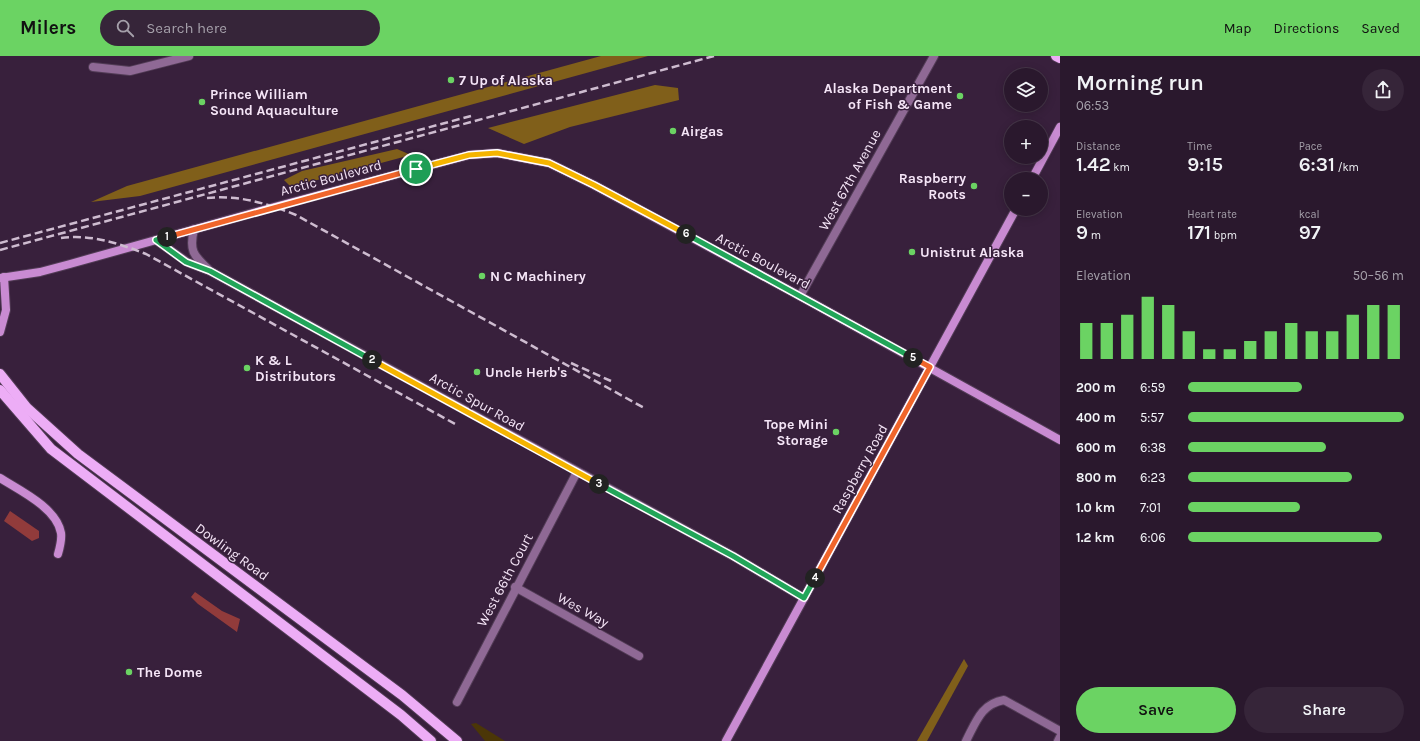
<!DOCTYPE html>
<meta charset="utf-8">
<style>
body{margin:0;font-family:Karla,sans-serif;background:#362539;color:#f1f3f6;height:100vh;display:flex;flex-direction:column;font-size:15px;white-space:nowrap}
*{box-sizing:border-box;margin:0}
p{font-size:13px;color:#a5a0aa}
.icon{flex:none;width:22px;height:22px;fill:none;stroke:currentColor;stroke-width:2;stroke-linecap:round;stroke-linejoin:round}
.map{position:relative;flex:1;overflow:hidden}
.side{display:flex;flex-direction:column;background:#2a182d;width:360px}
.side>*{flex:none}
.controls{position:absolute;left:1004px;top:12px;display:grid;gap:8px}
.controls a{display:grid;place-items:center;width:44px;height:44px;border-radius:50%;background:#2a182d;box-shadow:0 2px 10px #0003,0 0 0 1px #463749;font-size:20px}
.pin{position:absolute;display:grid;place-items:center;width:34px;height:34px;color:#fff;margin:-17px;border:2px solid #fff;border-radius:50%;box-shadow:0 1px 4px #0007}
.km{position:absolute;width:20px;height:20px;margin:-10px;border-radius:50%;background:#222;color:#fff;font-size:11px;line-height:20px;text-align:center}
.round{display:grid;place-items:center;flex:none;width:42px;height:42px;border-radius:21px;background:#362539}
.overview{display:flex;align-items:center;justify-content:space-between;height:68px;padding:0 16px}
h1{font-size:22px;font-weight:600;line-height:30px}
.stats{display:grid;grid-template-columns:repeat(3,1fr);gap:6px;height:68px;padding:4px 16px}
.stats div{display:grid;align-content:center}
.stats b{font-size:20px;font-weight:600}
.stats small{font-size:11px;font-weight:400}
.stats p{font-size:11px}
.chart{height:112px;padding:8px 16px}
.chart p{display:flex;justify-content:space-between}
.chart svg{width:100%;height:72px;margin-top:4px;stroke:#6bd363;stroke-width:6}
.action{display:flex;gap:8px;margin-top:auto;padding:8px 16px}
.action a{flex:1;height:46px;border-radius:24px;background:#6bd363;color:#111;font-size:16px;font-weight:600;line-height:46px;text-align:center}
.action a+a{background:#362539;color:#f1f3f6}
ul{padding:0 16px;list-style:none;font-size:13px}
li{display:grid;grid-template-columns:64px 48px 1fr;align-items:center;height:30px}
li i{height:10px;border-radius:5px;background:#6bd363}
header{display:flex;align-items:center;gap:24px;box-sizing:border-box;height:56px;padding:0 20px;background:#6bd363;color:#111}
header strong{font-size:19px}
nav{display:flex;gap:22px;margin-inline-start:auto;font-size:14px}
.search{width:280px;height:36px;background:#362539;display:flex;align-items:center;gap:10px;box-sizing:border-box;padding:0 14px;border-radius:22px;color:#a5a0aa;font-size:15px}
main{display:flex;flex:1;min-height:0}
.map>svg:first-child{display:block}
.green{fill:#4b3607}
.forest{fill:#805f1a}
.water{fill:#913b3b}
.lines{fill:none;stroke-linecap:round;stroke-linejoin:round}
.street-casing{stroke:#523c56;stroke-width:10}
.secondary-casing{stroke:#523c56;stroke-width:10}
.primary-casing{stroke:#523c56;stroke-width:12}
.street{stroke:#8f6995;stroke-width:8}
.secondary{stroke:#c98bd2;stroke-width:8}
.primary{stroke:#edadf6;stroke-width:10}
.rail{stroke:#cebcd0;stroke-width:2.5;stroke-dasharray:8 4;stroke-linecap:butt}
.split-1-casing{stroke:#fff;stroke-width:8}
.split-2-casing{stroke:#fff;stroke-width:8}
.split-3-casing{stroke:#fff;stroke-width:8}
.split-4-casing{stroke:#fff;stroke-width:8}
.split-5-casing{stroke:#fff;stroke-width:8}
.split-6-casing{stroke:#fff;stroke-width:8}
.split-7-casing{stroke:#fff;stroke-width:8}
.split-1{stroke:#f0652b;stroke-width:5}
.split-2{stroke:#22a559;stroke-width:5}
.split-3{stroke:#f5b400;stroke-width:5}
.split-4{stroke:#22a559;stroke-width:5}
.split-5{stroke:#f0652b;stroke-width:5}
.split-6{stroke:#22a559;stroke-width:5}
.split-7{stroke:#f5b400;stroke-width:5}
.poi-dot{fill:#6bd363;stroke:#38203c;stroke-width:1.5}
.labels{text-anchor:middle;dominant-baseline:central;stroke-width:3;stroke-linejoin:round;paint-order:stroke}
.poi-label{font-size:14px;font-weight:bold;fill:#f5e5f7;stroke:#38203c;text-anchor:start}
.street-label{font-size:14px;fill:#f5e5f7;stroke:#38203c}
</style>
<header>
<strong>Milers</strong>
<div class="search"><svg class="icon" aria-label="search" viewBox="0 0 24 24"><circle cx="10" cy="10" r="6"/><path d="M15 15l6 6"/></svg>Search here</div>
<nav><a>Map</a><a>Directions</a><a>Saved</a></nav>
</header>
<main>
<div class="map">
<svg width="1060" height="685" viewBox="0 0 1060 685">
<rect width="100%" height="100%" fill="#38203c"/>
<path class="green" d="M476 667 505 685H485L471 668Z"/>
<g class="forest">
<path d="M601 0H648L140 140 91 146 127 130Z"/>
<path d="M655 29 678 32 679 44 570 71 524 88 488 72Z"/>
<path d="M397 93 411 99 291 131 284 124 302 115Z"/>
<path d="M964 603 968 610 927 685H917Z"/>
</g>
<g class="water">
<path d="M10 455 39 475V482L32 485 4 465Z"/>
<path d="M195 536 222 555 240 563 237 576 198 548 191 541Z"/>
</g>
<g class="lines">
<defs>
<g id="street">
<path d="M93 11 130 15 189 0"/>
<path d="M194 173C189 194 193 199 208 213"/>
<path d="M156 184 187 206 210 215 733 500 804 542"/>
<path d="M800 240 934 0"/>
<path d="M515 531 639 600"/>
<path d="M457 646 577 416"/>
<path d="M966 685C976 666 981 648 1004 644L1060 675"/>
<path d="M1058 685 1060 681"/>
</g>
<g id="secondary">
<path d="M1032 123 1060 71"/>
<path d="M0 222 40 216 70 208 274 151 469 99 497 97 549 107 594 129 800 240 1060 384"/>
<path d="M0 276 6 254 4 221"/>
<path d="M0 422C19 434 57 452 61 477 62 484 60 491 58 498"/>
<path d="M726 685 1016 153"/>
</g>
<g id="primary">
<path d="M1056 0 1060 2"/>
<path d="M0 318 27 352 78 398 402 639 457 685"/>
<path d="M0 334 51 393 401 659 431 685"/>
</g>
</defs>
<use href="#street" class="street-casing"/>
<use href="#secondary" class="secondary-casing"/>
<use href="#primary" class="primary-casing"/>
<use href="#street" class="street"/>
<use href="#secondary" class="secondary"/>
<use href="#primary" class="primary"/>
<g class="rail">
<path d="M207 142C239 139 266 147 296 159L646 353"/>
<path d="M61 182C90 178 118 187 146 198L457 369"/>
<path d="M0 187 471 60"/>
<path d="M0 194 714 0"/>
<path d="M571 307 611 325"/>
</g>
</g>
<g class="lines">
<defs>
<path id="split-1" d="M167 181 416 113"/>
<path id="split-2" d="M167 181 156 184 186 206 210 215 372 304"/>
<path id="split-3" d="M372 304 599 428"/>
<path id="split-4" d="M599 428 733 500 804 542 815 522"/>
<path id="split-5" d="M815 522 930 311 913 302"/>
<path id="split-6" d="M686 178 913 302"/>
<path id="split-7" d="M416 113 469 99 497 97 549 107 594 129 686 178"/>
</defs>
<use href="#split-1" class="split-1-casing"/>
<use href="#split-2" class="split-2-casing"/>
<use href="#split-3" class="split-3-casing"/>
<use href="#split-4" class="split-4-casing"/>
<use href="#split-5" class="split-5-casing"/>
<use href="#split-6" class="split-6-casing"/>
<use href="#split-7" class="split-7-casing"/>
<use href="#split-1" class="split-1"/>
<use href="#split-2" class="split-2"/>
<use href="#split-3" class="split-3"/>
<use href="#split-4" class="split-4"/>
<use href="#split-5" class="split-5"/>
<use href="#split-6" class="split-6"/>
<use href="#split-7" class="split-7"/>
</g>
<g class="poi-dot">
<circle cx="451" cy="24" r="4"/>
<circle cx="960" cy="40" r="4"/>
<circle cx="202" cy="46" r="4"/>
<circle cx="673" cy="75" r="4"/>
<circle cx="974" cy="130" r="4"/>
<circle cx="912" cy="196" r="4"/>
<circle cx="482" cy="220" r="4"/>
<circle cx="247" cy="312" r="4"/>
<circle cx="477" cy="316" r="4"/>
<circle cx="836" cy="376" r="4"/>
<circle cx="129" cy="616" r="4"/>
</g>
<g class="labels">
<g class="poi-label">
<text x="459" y="24">7 Up of Alaska</text>
<text x="952" y="32" text-anchor="end">Alaska Department<tspan x="952" dy="16">of Fish &amp; Game</tspan></text>
<text x="210" y="38">Prince William<tspan x="210" dy="16">Sound Aquaculture</tspan></text>
<text x="681" y="75">Airgas</text>
<text x="966" y="122" text-anchor="end">Raspberry<tspan x="966" dy="16">Roots</tspan></text>
<text x="920" y="196">Unistrut Alaska</text>
<text x="490" y="220">N C Machinery</text>
<text x="255" y="304">K &amp; L<tspan x="255" dy="16">Distributors</tspan></text>
<text x="485" y="316">Uncle Herb's</text>
<text x="828" y="368" text-anchor="end">Tope Mini<tspan x="828" dy="16">Storage</tspan></text>
<text x="137" y="616">The Dome</text>
</g>
<g class="street-label">
<text transform="translate(331 122) rotate(-15)">Arctic Boulevard</text>
<text transform="translate(850 124) rotate(-61)">West 67th Avenue</text>
<text transform="translate(763 205) rotate(28)">Arctic Boulevard</text>
<text transform="translate(477 346) rotate(29)">Arctic Spur Road</text>
<text transform="translate(860 413) rotate(-61)">Raspberry Road</text>
<text transform="translate(232 496) rotate(36)">Dowling Road</text>
<text transform="translate(505 524) rotate(-62)">West 66th Court</text>
<text transform="translate(583 554) rotate(29)">Wes Way</text>
</g>
</g>
</svg>
<div class="controls">
<a><svg class="icon" aria-label="layers" viewBox="0 0 24 24"><path d="M12 4l9 5-9 5-9-5zM3 14l9 5 9-5"/></svg></a>
<a>+</a>
<a>−</a>
</div>
<div class="pin" style="left:416px;top:113px;background:#1e9e55"><svg class="icon" aria-label="arrive" viewBox="0 0 24 24"><path d="M6 21V4h12l-3 4 3 4H6"/></svg></div>
<b class="km" style="left:167px;top:181px">1</b>
<b class="km" style="left:372px;top:304px">2</b>
<b class="km" style="left:599px;top:428px">3</b>
<b class="km" style="left:815px;top:522px">4</b>
<b class="km" style="left:913px;top:302px">5</b>
<b class="km" style="left:686px;top:178px">6</b>
</div>
<section class="side">
<div class="overview"><div><h1>Morning run</h1><p>06:53</p></div><a class="round"><svg class="icon" aria-label="share" viewBox="0 0 24 24"><path d="M12 15V3M7 8l5-5 5 5M5 13v7h14v-7"/></svg></a></div>
<div class="stats">
<div><p>Distance</p><b>1.42<small> km</small></b></div>
<div><p>Time</p><b>9:15</b></div>
<div><p>Pace</p><b>6:31<small> /km</small></b></div>
</div>
<div class="stats">
<div><p>Elevation</p><b>9<small> m</small></b></div>
<div><p>Heart rate</p><b>171<small> bpm</small></b></div>
<div><p>kcal</p><b>97</b></div>
</div>
<div class="chart"><p><span>Elevation</span>50–56 m</p>
<svg viewBox="0 0 160 44" preserveAspectRatio="none"><path d="M5 44V22M15 44V22M25 44V17M35 44V6M45 44V11M55 44V27M65 44V38M75 44V38M85 44V33M95 44V27M105 44V22M115 44V27M125 44V27M135 44V17M145 44V11M155 44V11"/></svg>
</div>
<ul>
<li><b>200 m</b>6:59<i style="width:53%"></i></li>
<li><b>400 m</b>5:57<i style="width:100%"></i></li>
<li><b>600 m</b>6:38<i style="width:64%"></i></li>
<li><b>800 m</b>6:23<i style="width:76%"></i></li>
<li><b>1.0 km</b>7:01<i style="width:52%"></i></li>
<li><b>1.2 km</b>6:06<i style="width:90%"></i></li>
</ul>
<div class="action"><a>Save</a><a>Share</a></div>
</section>
</main>
